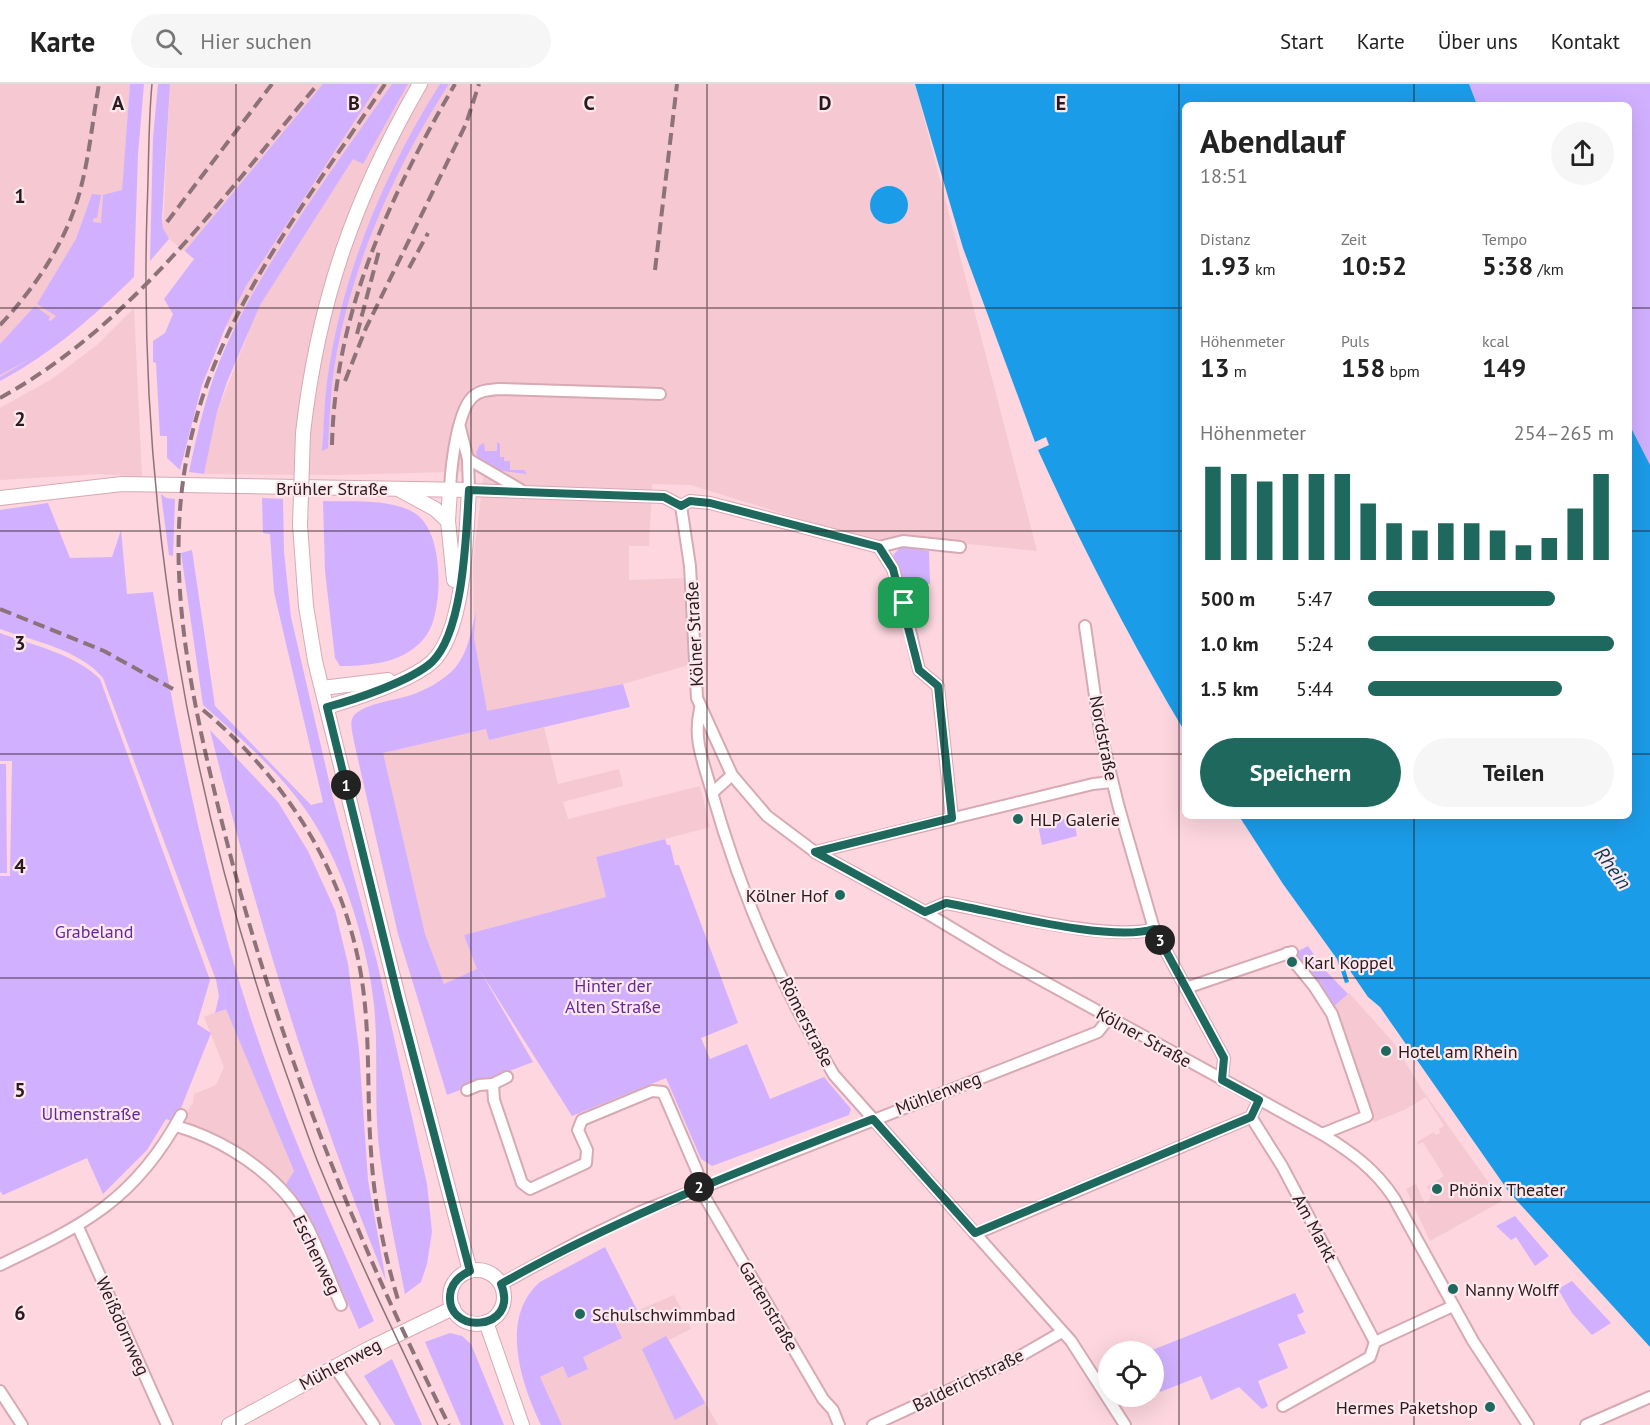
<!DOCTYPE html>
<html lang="de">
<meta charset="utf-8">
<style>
body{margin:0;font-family:"PT Sans",sans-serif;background:#f6f6f6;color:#222;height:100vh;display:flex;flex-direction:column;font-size:22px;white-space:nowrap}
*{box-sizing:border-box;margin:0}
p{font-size:20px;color:#767676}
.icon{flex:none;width:33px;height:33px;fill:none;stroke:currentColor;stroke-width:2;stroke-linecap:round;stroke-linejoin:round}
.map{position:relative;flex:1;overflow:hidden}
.side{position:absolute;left:1182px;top:18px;width:450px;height:717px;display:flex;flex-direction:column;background:#fff;border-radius:9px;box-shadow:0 6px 24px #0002}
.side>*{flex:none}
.fabs{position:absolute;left:1098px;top:1257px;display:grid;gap:12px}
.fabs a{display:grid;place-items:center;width:66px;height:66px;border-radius:50%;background:#fff;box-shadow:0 6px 24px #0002;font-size:30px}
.pin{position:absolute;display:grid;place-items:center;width:51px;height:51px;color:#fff;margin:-26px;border-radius:12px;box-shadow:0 3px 9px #0006}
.km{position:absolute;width:30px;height:30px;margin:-15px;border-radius:50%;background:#222;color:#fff;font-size:16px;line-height:30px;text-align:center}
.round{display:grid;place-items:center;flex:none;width:63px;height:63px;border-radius:32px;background:#f6f6f6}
.headline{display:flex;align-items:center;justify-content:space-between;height:102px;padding:0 18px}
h1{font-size:33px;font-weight:800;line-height:45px}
.metrics{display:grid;grid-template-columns:repeat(3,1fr);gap:9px;height:102px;padding:6px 18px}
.metrics div{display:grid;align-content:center}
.metrics b{font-size:26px;font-weight:800}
.metrics small{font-size:16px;font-weight:400}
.metrics p{font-size:16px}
.chart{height:168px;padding:12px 18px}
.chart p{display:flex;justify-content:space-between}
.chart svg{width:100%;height:108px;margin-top:6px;stroke:#1f685e;stroke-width:6}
.cta{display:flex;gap:12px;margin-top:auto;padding:12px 18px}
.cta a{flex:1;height:69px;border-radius:36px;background:#1f685e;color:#fff;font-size:24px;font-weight:800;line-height:69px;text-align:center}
.cta a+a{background:#f6f6f6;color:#222}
ul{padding:0 18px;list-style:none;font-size:20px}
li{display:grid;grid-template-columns:96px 72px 1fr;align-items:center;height:45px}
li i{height:15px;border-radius:8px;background:#1f685e}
header{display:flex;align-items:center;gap:36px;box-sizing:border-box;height:84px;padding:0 30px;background:#fff;border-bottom:2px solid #e0e0e0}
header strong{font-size:28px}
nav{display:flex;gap:33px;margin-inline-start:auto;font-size:21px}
.search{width:420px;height:54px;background:#f6f6f6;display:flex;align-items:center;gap:15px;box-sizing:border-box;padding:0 21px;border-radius:33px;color:#767676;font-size:22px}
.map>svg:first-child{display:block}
.built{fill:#f5c8d2}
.green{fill:#d1b1ff}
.water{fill:#1b9ce8}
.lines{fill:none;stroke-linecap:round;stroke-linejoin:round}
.street-casing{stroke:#d7a9b4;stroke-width:14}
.secondary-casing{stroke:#d7a9b4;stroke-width:16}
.street{stroke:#fff;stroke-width:10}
.secondary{stroke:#fff;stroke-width:14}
.tram{stroke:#8e7279;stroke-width:1.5}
.rail{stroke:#8e7279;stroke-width:4;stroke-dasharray:12 6;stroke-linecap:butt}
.secondary-bridge-casing{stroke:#d7a9b4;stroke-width:16;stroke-linecap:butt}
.secondary-bridge{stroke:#fff;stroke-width:14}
.route-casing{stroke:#fff;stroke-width:12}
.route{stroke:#1f685e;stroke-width:8}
.grid{fill:none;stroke:#2a191e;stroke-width:1.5;stroke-opacity:0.55}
.poi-dot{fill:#1f685e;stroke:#fde9ed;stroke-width:2}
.labels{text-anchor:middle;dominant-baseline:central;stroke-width:4.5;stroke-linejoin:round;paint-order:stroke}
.street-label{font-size:18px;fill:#2a191e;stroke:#fde9ed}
.poi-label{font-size:18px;fill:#2a191e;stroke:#fde9ed;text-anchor:start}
.park-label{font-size:18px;fill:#6527a0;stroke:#fde9ed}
.water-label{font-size:20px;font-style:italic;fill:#073857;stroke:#fde9ed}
.grid-label{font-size:20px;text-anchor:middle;font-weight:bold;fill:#2a191e;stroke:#fde9ed;stroke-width:4.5;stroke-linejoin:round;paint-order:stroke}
</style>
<header>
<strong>Karte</strong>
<div class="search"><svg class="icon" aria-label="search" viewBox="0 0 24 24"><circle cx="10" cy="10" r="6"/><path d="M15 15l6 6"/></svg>Hier suchen</div>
<nav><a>Start</a><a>Karte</a><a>Über uns</a><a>Kontakt</a></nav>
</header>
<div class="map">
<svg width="1650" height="1341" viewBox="0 0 1650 1341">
<rect width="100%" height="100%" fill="#fdd6df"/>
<g class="built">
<path d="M0 0H130L121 124 43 267 0 293Z"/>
<path d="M170 0H915L1037 467 908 454 874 458 691 401 652 400 649 462H629V496L690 494 692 580 623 600 487 628 474 553 473 479 484 387 336 391 204 390 217 328 248 250 226 242 199 179 167 153 163 144Z"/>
<path d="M134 224 142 393 99 390 0 396V324L52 295 97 261Z"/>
<path d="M544 643 558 700 619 685 623 702 563 718 568 735 700 702 710 743 596 773 606 813 464 851 478 885 444 900 425 850 382 669 487 645 489 656Z"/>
<path d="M1349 909 1393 958 1421 1004 1502 1117 1430 1157 1406 1105 1416 1100 1425 1120 1429 1117 1431 1109 1427 1103 1444 1092 1423 1058 1418 1061 1417 1058 1434 1048 1435 1051 1440 1049 1439 1045 1444 1042 1426 1013 1404 1026 1374 1038 1333 923Z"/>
<path d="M226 924 294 1087 286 1100 244 1066 188 1040 185 1030 193 1019 194 1010 216 1001 224 983 204 933Z"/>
<path d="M674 1211 691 1245 669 1256 718 1341H562L540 1293 563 1282 588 1284 583 1273 614 1237Z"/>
</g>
<g class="green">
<path d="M130 0H144L138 70 134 193C93 233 51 270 0 297V293L30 275 0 291V260L35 222 50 233 48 236 51 237 56 232 37 220 76 155 92 110 101 111 97 134H94L93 138 101 139 103 111 122 106Z"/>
<path d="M158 0H170L162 134 163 144 169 155 150 177 153 54Z"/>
<path d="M323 0H379L246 202 226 242 202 301 180 386 167 374V352H160L156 279 153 278V257L165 249 173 230 164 215 194 175 185 167Z"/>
<path d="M392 0H408L363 80 353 75 260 221 227 298 217 328 204 390 189 388C198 345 208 302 226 262 269 169 334 84 392 0Z"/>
<path d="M440 0H449C393 86 344 197 332 300 330 321 329 343 328 364L322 367C324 344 324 321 327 298 341 193 383 90 440 0Z"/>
<path d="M1197 0H1650V827L1629 732V21H1203Z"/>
<path d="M497 358 500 360V373H504V377H510V386H524L527 390 502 387 479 376 476 369 480 361 484 359 485 367H497Z"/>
<path d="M161 410 166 414 175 415 173 472 169 471Z"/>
<path d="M262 414 283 415 284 468 291 533 333 714 377 878 427 1100 432 1148 427 1180 421 1198 405 1210C396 1164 386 1118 380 1071 373 1021 379 971 374 921 367 857 342 777 305 725 277 685 238 652 203 621L181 469 192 466 215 622 311 721 323 718 274 508 270 450 263 449Z"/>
<path d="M323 417C351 418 387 414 413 428 442 444 442 506 434 534 431 546 424 557 414 564 395 580 363 582 340 582L335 574 325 487Z"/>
<path d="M48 419 70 474 112 473 121 446 127 510 153 508C177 652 206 796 251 935 285 1039 330 1137 374 1237L359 1245 312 1137 286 1100 294 1087 226 925 215 929 219 912 216 896 103 594C80 566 34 557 0 545V426Z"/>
<path d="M901 463 929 467 930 500 905 498 893 471Z"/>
<path d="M476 528 474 553 487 627 623 600 630 623 489 656 486 645 383 669 425 850 444 900 477 885 464 851 606 813 596 773 665 755 667 761H670L675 781H679L685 797 738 939 701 954 710 975 747 960 770 1015 824 993 851 1025 849 1031 712 1082 701 1075 666 994 572 1032 479 885 533 978 447 1011 398 850 354 658C353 651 350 642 352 635 357 620 398 616 411 611 426 606 444 596 455 584 468 569 471 547 476 528Z"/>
<path d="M0 549C32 561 75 570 100 595L210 896 197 940 211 949 181 1024 171 1037 166 1035 147 1066 103 1110 87 1074 3 1111 0 1107V792H10L12 677H0Z"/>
<path d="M210 646 278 718 308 767 335 826 348 880 359 966 368 1096 386 1197C312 1016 257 835 210 646Z"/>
<path d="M0 680H6L7 789H0Z"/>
<path d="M1073 733 1077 752 1042 761 1038 741Z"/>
<path d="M1308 862 1324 885 1348 910 1333 923 1292 870Z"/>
<path d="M1515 1132 1549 1172 1535 1182 1516 1153 1511 1156 1496 1142Z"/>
<path d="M605 1163 637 1226 614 1237 622 1254 583 1273 588 1285 568 1294 563 1282 540 1293 562 1341H541C521 1299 499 1234 540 1198Z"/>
<path d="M1572 1197 1611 1239 1592 1251 1572 1229 1558 1205Z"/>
<path d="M1295 1209 1304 1228 1297 1231 1306 1249 1278 1260 1288 1284 1258 1297 1268 1322 1262 1325 1239 1303 1211 1316 1201 1292 1160 1308 1154 1288V1268L1150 1267Z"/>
<path d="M450 1249 462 1252 471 1260 504 1341H461L425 1258Z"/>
<path d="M666 1252 705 1319 675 1336 642 1265Z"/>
<path d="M392 1275 422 1341H395L364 1292Z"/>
</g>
<g class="water">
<path d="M915 0H1469L1477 21H1185V648C1130 556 1082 463 1038 366L1049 361 1046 353 1035 358 963 164Z"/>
<circle cx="889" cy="121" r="19"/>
<path d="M1629 340 1650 381V1263L1509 1108 1380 923 1368 913 1342 875 1349 898 1345 899 1337 875 1283 800 1239 732H1629Z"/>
</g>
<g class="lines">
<defs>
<g id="street">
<path d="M460 344 468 375 469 406 664 413 681 422 690 482 697 614 732 691 767 732 815 768 925 828 1003 875 1322 1050C1351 1068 1375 1085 1394 1114L1473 1257 1528 1341"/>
<path d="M468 375 521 406"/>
<path d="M450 405C451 384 457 323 475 311 481 306 490 306 498 305L660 310"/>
<path d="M681 422 690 417 710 419 879 463 903 457 960 463"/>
<path d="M879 463 893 485 904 519 919 586 938 602 952 734"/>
<path d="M1085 542 1100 647 1119 724 1154 845 1224 974 1222 996"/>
<path d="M700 625C693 656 703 676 711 705 739 805 781 903 834 991L1071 1257 1125 1341"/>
<path d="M712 709 732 691"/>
<path d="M815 768 1093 700 1112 698"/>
<path d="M925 828 946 819C996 828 1109 858 1154 845"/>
<path d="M1287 869 1314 902 1332 930 1367 1032 1322 1050"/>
<path d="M1186 904 1292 868"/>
<path d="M507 993 493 1000 494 1016 522 1099 530 1105 586 1079 587 1066 578 1046 582 1036 652 1007 663 1008 697 1087 703 1110 823 1315 833 1326 839 1341"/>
<path d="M467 1006 479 1001 493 1000"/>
<path d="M1251 1033 1282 1082 1375 1258"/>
<path d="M176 1042C215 1053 254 1076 282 1106 311 1136 324 1184 341 1221"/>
<path d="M78 1143 167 1341"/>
<path d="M975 1150 1251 1033 1259 1016"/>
<path d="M0 1181C84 1141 135 1116 181 1031"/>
<path d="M501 1200 582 1156 640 1128 1098 948 1109 934"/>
<path d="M334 1282 374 1341"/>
<path d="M0 1307 22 1341"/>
<path d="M1283 1322 1370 1273 1375 1258 1453 1222"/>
<path d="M873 1341 1010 1278 1062 1248"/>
<path d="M1586 1341 1650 1313"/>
</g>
<g id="secondary">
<path d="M303 349C318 217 354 114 420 0"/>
<path d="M450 405 448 437 454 496"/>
<path d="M400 406 435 425 448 437"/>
<path d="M0 414 122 400 469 406C466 451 465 547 432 578 411 597 354 615 327 623"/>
<path d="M300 441 306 522 315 577 398 913 470 1187"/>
<path d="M322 604 388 596"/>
<circle cx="477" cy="1213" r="27"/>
<path d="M486 1238 522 1341"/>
<path d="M229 1341 368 1265 453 1224"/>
</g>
</defs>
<use href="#street" class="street-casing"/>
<use href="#secondary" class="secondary-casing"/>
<use href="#street" class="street"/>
<use href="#secondary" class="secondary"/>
<path class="tram" d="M152 0C148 41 149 84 147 126 138 419 188 712 286 989 297 1019 307 1051 319 1081 355 1169 397 1255 438 1341"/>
<g class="rail">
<path d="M385 0C313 109 225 218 193 346 161 469 188 598 217 718 269 935 348 1142 449 1341"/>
<path d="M167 138 272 0"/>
<path d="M409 184 428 149"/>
<path d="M655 186 677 0"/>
<path d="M0 241C37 202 70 152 82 99 90 67 93 33 99 0"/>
<path d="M357 250 380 163"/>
<path d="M345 297 366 244 466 40 479 0"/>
<path d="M0 314C133 241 222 113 318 0"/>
<path d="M332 361C335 228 389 114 455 0"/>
<path d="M0 525 104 567 173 605"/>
<path d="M203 626C291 699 351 797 364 912 370 964 367 1016 371 1067 374 1119 384 1170 399 1219"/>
</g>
<defs>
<path id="secondary-bridge" d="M300 441 303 349"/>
</defs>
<use href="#secondary-bridge" class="secondary-bridge-casing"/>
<use href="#secondary-bridge" class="secondary-bridge"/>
</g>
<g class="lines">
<defs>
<path id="route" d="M469 406 664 413 681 422 690 417 710 419 879 463 893 485 919 586 938 602 952 734 815 768 925 828 946 819C996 828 1110 859 1154 845L1224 974 1222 996 1259 1016 1251 1033 975 1149 873 1035C746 1084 619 1133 501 1200 521 1249 440 1252 451 1206 454 1196 461 1191 470 1187L398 913 327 623C354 616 411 597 432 578 464 547 466 450 469 406Z"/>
</defs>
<use href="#route" class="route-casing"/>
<use href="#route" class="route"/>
</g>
<path class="grid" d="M236 0V1341M471 0V1341M707 0V1341M943 0V1341M1179 0V1341M1414 0V21M0 224H1185M1629 224H1650M0 447H1185M1629 447H1650M0 670H1185M1629 670H1650M1414 732V1341M0 894H1650M0 1118H1650"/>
<g class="poi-dot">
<circle cx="1018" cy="735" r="6"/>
<circle cx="840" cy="811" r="6"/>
<circle cx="1292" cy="878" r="6"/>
<circle cx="1386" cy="967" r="6"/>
<circle cx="1437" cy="1105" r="6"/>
<circle cx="1453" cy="1205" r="6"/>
<circle cx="580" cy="1230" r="6"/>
<circle cx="1490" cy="1323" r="6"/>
</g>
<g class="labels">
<g class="street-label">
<text x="332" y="404">Brühler Straße</text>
<text transform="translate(694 550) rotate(-93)">Kölner Straße</text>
<text transform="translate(1104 654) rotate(79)">Nordstraße</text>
<text transform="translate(807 938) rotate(63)">Römerstraße</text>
<text transform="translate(1144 953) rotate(29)">Kölner Straße</text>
<text transform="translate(938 1009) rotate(-21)">Mühlenweg</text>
<text transform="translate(1315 1144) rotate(62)">Am Markt</text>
<text transform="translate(317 1171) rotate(64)">Eschenweg</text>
<text transform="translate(769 1222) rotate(60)">Gartenstraße</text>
<text transform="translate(123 1242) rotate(66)">Weißdornweg</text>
<text transform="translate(340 1280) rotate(-28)">Mühlenweg</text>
<text transform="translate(968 1296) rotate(-26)">Balderichstraße</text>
</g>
<g class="poi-label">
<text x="1030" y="735">HLP Galerie</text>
<text x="828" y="811" text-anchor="end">Kölner Hof</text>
<text x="1304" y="878">Karl Koppel</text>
<text x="1398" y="967">Hotel am Rhein</text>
<text x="1449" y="1105">Phönix Theater</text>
<text x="1465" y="1205">Nanny Wolff</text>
<text x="592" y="1230">Schulschwimmbad</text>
<text x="1478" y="1323" text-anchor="end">Hermes Paketshop</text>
</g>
<g class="park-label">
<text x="94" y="847">Grabeland</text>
<text x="613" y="901">Hinter der<tspan x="613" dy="21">Alten Straße</tspan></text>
<text x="91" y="1029">Ulmenstraße</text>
</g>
<g class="water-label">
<text transform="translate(1613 784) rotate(54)">Rhein</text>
</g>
</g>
<g class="grid-label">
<text x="118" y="26">A</text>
<text x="354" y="26">B</text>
<text x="589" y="26">C</text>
<text x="825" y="26">D</text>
<text x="1061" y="26">E</text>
<text x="20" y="119">1</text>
<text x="20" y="342">2</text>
<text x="20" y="566">3</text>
<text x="20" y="789">4</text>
<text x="20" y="1013">5</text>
<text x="20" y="1236">6</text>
</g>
</svg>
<div class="fabs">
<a><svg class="icon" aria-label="locate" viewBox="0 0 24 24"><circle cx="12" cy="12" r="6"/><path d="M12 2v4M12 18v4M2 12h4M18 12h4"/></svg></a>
</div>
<div class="pin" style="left:904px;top:519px;background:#1e9e55"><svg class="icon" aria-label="arrive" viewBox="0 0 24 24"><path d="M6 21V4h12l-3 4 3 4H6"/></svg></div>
<b class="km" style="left:346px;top:701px">1</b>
<b class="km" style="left:699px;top:1103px">2</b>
<b class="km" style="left:1160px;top:856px">3</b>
<section class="side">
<div class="headline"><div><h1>Abendlauf</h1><p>18:51</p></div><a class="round"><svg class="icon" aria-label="share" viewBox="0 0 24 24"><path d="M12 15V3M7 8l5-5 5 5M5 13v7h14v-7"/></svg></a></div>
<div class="metrics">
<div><p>Distanz</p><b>1.93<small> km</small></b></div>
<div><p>Zeit</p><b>10:52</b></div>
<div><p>Tempo</p><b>5:38<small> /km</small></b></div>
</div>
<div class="metrics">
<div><p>Höhenmeter</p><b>13<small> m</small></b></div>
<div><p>Puls</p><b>158<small> bpm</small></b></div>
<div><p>kcal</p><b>149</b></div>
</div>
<div class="chart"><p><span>Höhenmeter</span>254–265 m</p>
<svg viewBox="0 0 160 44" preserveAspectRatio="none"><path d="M5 44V6M15 44V9M25 44V12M35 44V9M45 44V9M55 44V9M65 44V21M75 44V29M85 44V32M95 44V29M105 44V29M115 44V32M125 44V38M135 44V35M145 44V23M155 44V9"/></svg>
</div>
<ul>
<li><b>500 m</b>5:47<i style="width:76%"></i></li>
<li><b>1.0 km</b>5:24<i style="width:100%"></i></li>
<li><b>1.5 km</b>5:44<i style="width:79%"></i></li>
</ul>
<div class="cta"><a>Speichern</a><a>Teilen</a></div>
</section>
</div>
